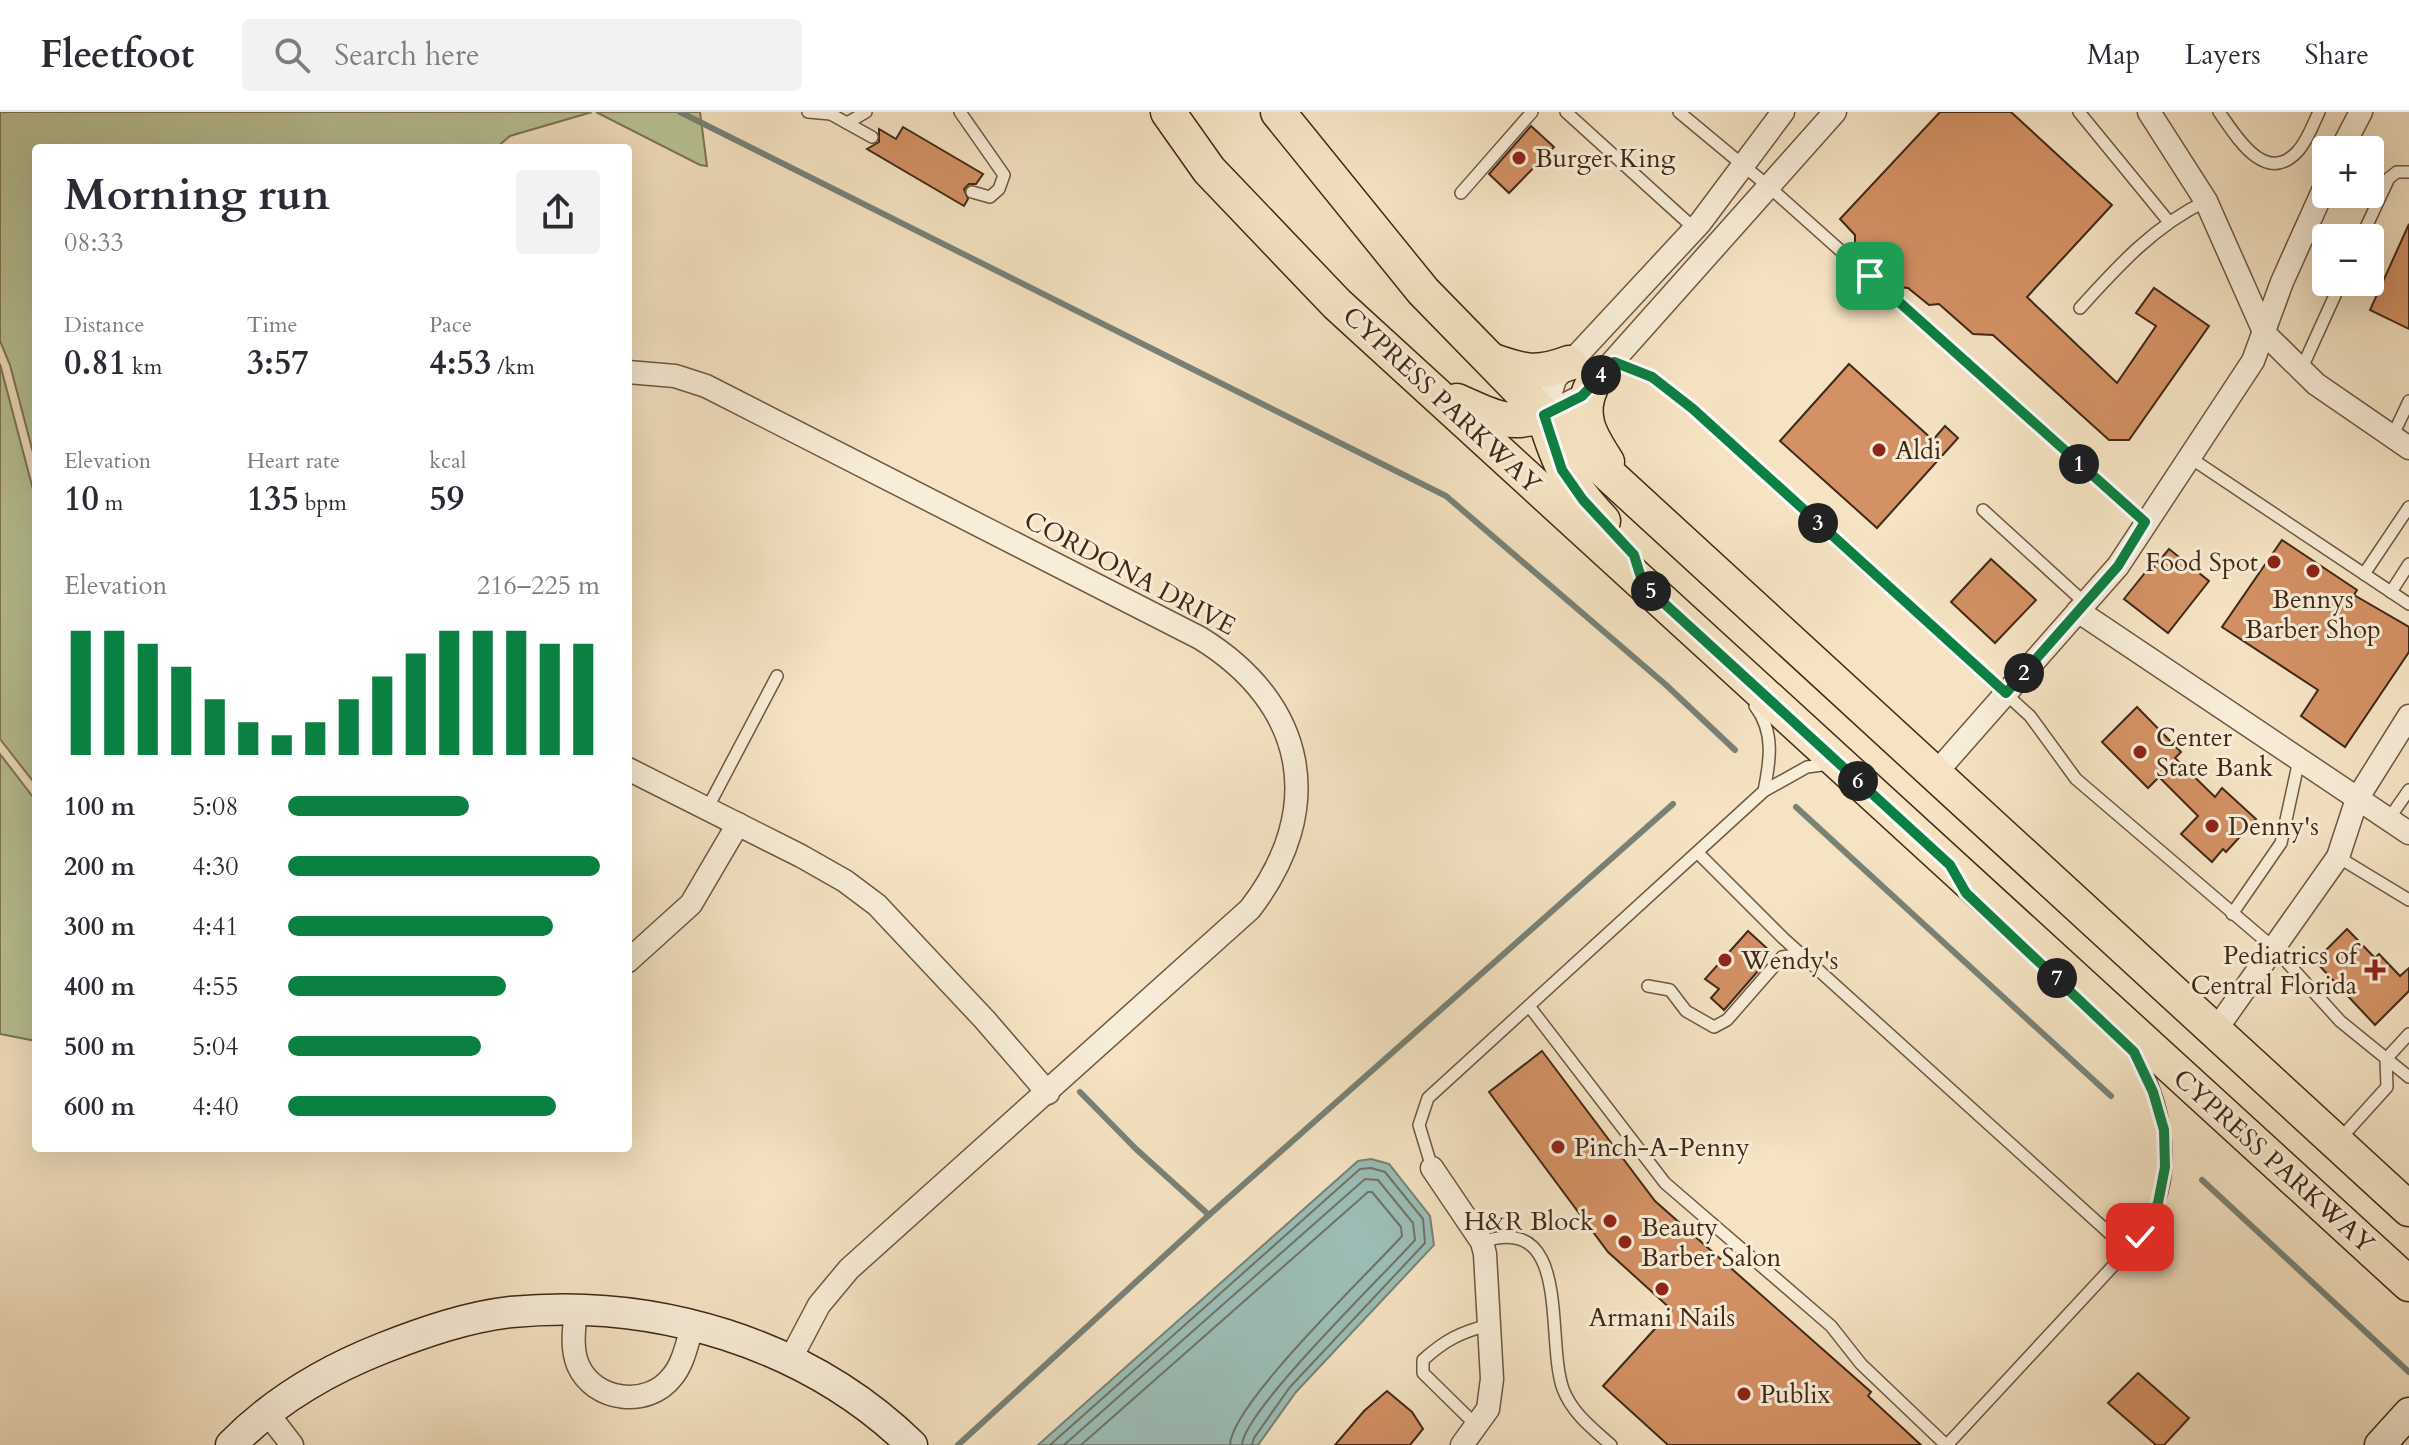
<!DOCTYPE html>
<meta charset="utf-8">
<style>
body{margin:0;font-family:Cardo,serif;background:#f2f2f3;color:#2b2b33;height:100vh;display:flex;flex-direction:column;font-size:30px;white-space:nowrap}
*{box-sizing:border-box;margin:0}
p{font-size:26px;color:#7c7c81}
.icon{flex:none;width:44px;height:44px;fill:none;stroke:currentColor;stroke-width:2;stroke-linecap:round;stroke-linejoin:round}
.map{position:relative;flex:1;overflow:hidden}
.panel{position:absolute;left:32px;top:32px;width:600px;height:1008px;display:flex;flex-direction:column;background:#fff;border-radius:8px;box-shadow:0 8px 32px #0002}
.panel>*{flex:none}
.tools{position:absolute;left:2312px;top:24px;display:grid;gap:16px}
.tools a{display:grid;place-items:center;width:72px;height:72px;border-radius:8px;background:#fff;box-shadow:0 8px 32px #0002;font-size:40px}
.pin{position:absolute;display:grid;place-items:center;width:68px;height:68px;color:#fff;margin:-34px;border-radius:16px;box-shadow:0 4px 12px #0006}
.km{position:absolute;width:40px;height:40px;margin:-20px;border-radius:50%;background:#222;color:#fff;font-size:22px;line-height:40px;text-align:center}
.round{display:grid;place-items:center;flex:none;width:84px;height:84px;border-radius:8px;background:#f2f2f3}
.overview{display:flex;align-items:center;justify-content:space-between;height:136px;padding:0 32px}
h1{font-size:44px;font-weight:700;line-height:60px}
.metrics{display:grid;grid-template-columns:repeat(3,1fr);gap:12px;height:136px;padding:8px 32px}
.metrics div{display:grid;align-content:center}
.metrics b{font-size:34px;font-weight:700}
.metrics small{font-size:22px;font-weight:400}
.metrics p{font-size:22px}
.chart{height:224px;padding:16px 32px}
.chart p{display:flex;justify-content:space-between}
.chart svg{width:100%;height:144px;margin-top:8px;stroke:#0b8043;stroke-width:6}
ul{padding:0 32px;list-style:none;font-size:26px}
li{display:grid;grid-template-columns:128px 96px 1fr;align-items:center;height:60px}
li i{height:20px;border-radius:10px;background:#0b8043}
header{display:flex;align-items:center;gap:48px;box-sizing:border-box;height:112px;padding:0 40px;background:#fff;border-bottom:2px solid #e1e1e2}
header strong{font-size:38px}
nav{display:flex;gap:44px;margin-inline-start:auto;font-size:28px}
.search{width:560px;height:72px;background:#f2f2f3;display:flex;align-items:center;gap:20px;box-sizing:border-box;padding:0 28px;border-radius:8px;color:#7c7c81;font-size:30px}
.map>svg:first-child{display:block}
.green{fill:#bac495;stroke:#7e7656;stroke-width:2}
.water{fill:#9cbeb7;stroke:#788277;stroke-width:2}
.lines{fill:none;stroke-linecap:round;stroke-linejoin:round}
.shore{stroke:#6e7367;stroke-width:2}
.stream{stroke:#788277;stroke-width:6}
.building{fill:#d39165;stroke:#412817;stroke-width:2}
.lane-casing{stroke:#6e5742;stroke-width:14}
.street-casing{stroke:#6e5742;stroke-width:25}
.secondary-casing{stroke:#412817;stroke-width:33}
.primary-casing{stroke:#412817;stroke-width:37}
.lane{stroke:#f8edd8;stroke-width:11}
.street{stroke:#f8edd8;stroke-width:22}
.secondary{stroke:#f8edd8;stroke-width:30}
.primary{stroke:#f5e3c3;stroke-width:34}
.route-casing{stroke:#fff;stroke-width:16}
.route{stroke:#0b8043;stroke-width:10}
.poi-dot{fill:#8f2418;stroke:#f8edd8;stroke-width:3}
.labels{text-anchor:middle;dominant-baseline:central;stroke-width:6;stroke-linejoin:round;paint-order:stroke}
.poi-label{font-size:26px;fill:#412817;stroke:#f8edd8;text-anchor:start}
.street-label{font-size:26px;fill:#412817;stroke:#f8edd8}
</style>
<header>
<strong>Fleetfoot</strong>
<div class="search"><svg class="icon" aria-label="search" viewBox="0 0 24 24"><circle cx="10" cy="10" r="6"/><path d="M15 15l6 6"/></svg>Search here</div>
<nav><a>Map</a><a>Layers</a><a>Share</a></nav>
</header>
<div class="map">
<svg width="2409" height="1333" viewBox="0 0 2409 1333">
<rect width="100%" height="100%" fill="#f5e3c3"/>
<filter id="stains"><feTurbulence type="fractalNoise" baseFrequency=".0025" numOctaves="4"/><feColorMatrix values="0 0 0 0 .2 0 0 0 0 .09 0 0 0 0 .02 0 0 0 .5 -.17"/></filter>
<radialGradient id="worn" r=".72"><stop offset=".6" stop-color="#630" stop-opacity="0"/><stop offset="1" stop-color="#630" stop-opacity=".3"/></radialGradient>
<g class="green">
<path d="M0 0H592L510 24 496 36H36V352L10 253 0 229Z"/>
<path d="M596 0H700L707 54 700 53Z"/>
<path d="M0 252 36 389V673L0 627Z"/>
<path d="M0 642 36 689V929L0 922Z"/>
</g>
<path class="water" d="M1371 1047 1389 1052 1430 1104 1434 1133 1296 1280 1258 1333H1038L1358 1049Z"/>
<g class="lines">
<g class="shore">
<path d="M1050 1333 1360 1057 1371 1056 1385 1060 1423 1107 1425 1131 1290 1275 1254 1326 1252 1333"/>
<path d="M1064 1333 1365 1067 1378 1068 1413 1111 1415 1128C1384 1163 1244 1298 1242 1333"/>
<path d="M1081 1333 1368 1080H1372L1401 1115 1402 1124C1369 1161 1231 1292 1230 1333"/>
</g>
<g class="stream">
<path d="M680 0 1446 384 1665 572 1735 638"/>
<path d="M1796 695 2111 984"/>
<path d="M1080 980 1136 1037 1209 1103"/>
<path d="M2202 1068 2409 1260"/>
<path d="M958 1333 1209 1103 1673 692"/>
</g>
</g>
<g class="building">
<path d="M1940 0H2011L2112 93 2027 185 2117 271 2156 214 2136 201 2154 176 2209 214 2129 328H2109L1993 223 1973 222 1939 192 1929 193 1908 176 1898 175 1855 138V123L1840 107Z"/>
<path d="M1531 14 1554 35 1509 81 1489 62Z"/>
<path d="M903 15 983 62 976 72H969L964 77 968 87 964 94 867 37 879 30V17L896 27Z"/>
<path d="M2409 112V217L2370 198Z"/>
<path d="M1849 252 1933 328 1945 314 1958 326 1877 416 1780 329Z"/>
<path d="M2282 428 2357 478 2354 483 2409 515V540L2345 635 2301 604 2318 578 2222 515Z"/>
<path d="M2169 437 2209 469 2168 521 2124 487 2148 457 2151 459Z"/>
<path d="M1991 447 2036 488 1995 531 1951 490Z"/>
<path d="M2137 595 2181 640 2175 646 2215 685 2222 676 2256 707 2226 740 2223 737 2212 750 2181 722 2198 704 2159 665 2148 676 2102 630Z"/>
<path d="M2347 817 2375 846 2379 842 2400 864 2409 856V879L2375 913 2315 849Z"/>
<path d="M1748 819 1771 840 1763 849 1765 851 1724 898 1711 886 1719 877 1705 867Z"/>
<path d="M1542 939 1655 1089 1871 1280 1868 1284 1921 1333H1668L1603 1274 1672 1198 1608 1140 1489 980Z"/>
<path d="M2138 1261 2189 1306 2164 1333H2156L2108 1291Z"/>
<path d="M1387 1279 1412 1300 1423 1317 1410 1333H1335L1364 1299Z"/>
</g>
<g class="lines">
<defs>
<g id="lane">
<path d="M808 0 831 2"/>
<path d="M827 0 872 25"/>
<path d="M960 0 1004 63 999 77 990 85 972 80"/>
<path d="M1566 0 1695 117"/>
<path d="M1679 0 1768 74 2145 410"/>
<path d="M2079 0 2169 110"/>
<path d="M2219 0C2235 22 2264 74 2297 40 2307 30 2313 12 2319 0"/>
<path d="M847 11 866 0"/>
<path d="M1461 81 1532 0"/>
<path d="M2361 126 2389 66 2397 60H2409"/>
<path d="M2080 196C2118 154 2154 114 2206 89"/>
<path d="M1614 250 1652 265 1693 297 2030 604 2076 667 2275 837 2340 909 2409 965"/>
<path d="M2301 258 2341 170"/>
<path d="M2392 325 2409 289"/>
<path d="M2189 345 2409 492"/>
<path d="M1983 398 2085 491"/>
<path d="M2364 462 2409 395"/>
<path d="M2391 480 2409 452"/>
<path d="M1755 594C1775 620 1770 649 1764 679"/>
<path d="M707 697 777 564"/>
<path d="M2388 708 2409 678"/>
<path d="M1698 741 1783 826 2128 1138"/>
<path d="M2338 745 2409 788"/>
<path d="M2232 802 2281 731 2299 648"/>
<path d="M1648 874 1670 878 1686 899 1714 915 1727 908 1782 845 1801 842"/>
<path d="M1529 894 1665 1071 1831 1214 1861 1252 1946 1333"/>
<path d="M2340 1027 2387 975 2386 947 2409 922"/>
<path d="M1432 1056 1419 1013 1428 986 1764 679 1807 655 1829 652"/>
<path d="M1482 1130C1573 1099 1545 1227 1563 1277 1572 1301 1593 1317 1611 1333"/>
<path d="M1477 1314 1423 1261V1248C1445 1228 1461 1220 1489 1213"/>
<path d="M1947 1333 2140 1125C2146 1115 2153 1104 2158 1092 2176 1045 2162 977 2132 937"/>
</g>
<g id="street">
<path d="M2149 0 2206 89 2265 222 2316 272 2409 336"/>
<path d="M2341 38 2361 0"/>
<path d="M628 260 675 264 706 274 1200 526C1307 592 1327 697 1250 797L849 1157 819 1193 790 1248"/>
<path d="M1544 303 1582 284 1835 0"/>
<path d="M1544 303 1555 267 1700 111 1783 0"/>
<path d="M2078 499 2409 721"/>
<path d="M628 657 801 744 845 769 877 793 985 908 1048 981"/>
<path d="M1934 663 2118 454 2253 249 2282 170 2326 72"/>
<path d="M628 849 691 792 738 712"/>
<path d="M2215 919 2338 745 2357 687 2409 604"/>
<path d="M1432 1056 1482 1130 1485 1142 1492 1267 1488 1297 1462 1333"/>
<path d="M576 1198C574 1216 571 1236 578 1253 594 1290 648 1296 672 1265 684 1251 687 1230 693 1213"/>
<path d="M268 1302 292 1333"/>
</g>
<g id="secondary">
<path d="M231 1333C273 1290 327 1258 383 1236 424 1220 467 1205 511 1200 656 1186 807 1231 912 1333"/>
<path d="M2380 1333 2409 1301"/>
</g>
<g id="primary">
<path d="M1168 0 1209 58 1337 192 2409 1172"/>
<path d="M1278 0 1423 179 1544 303 2409 1097"/>
<path d="M1493 249C1524 260 1537 263 1569 251"/>
<path d="M1592 273C1577 303 1590 324 1607 350"/>
<path d="M1457 289C1491 304 1507 315 1544 303"/>
<path d="M1544 304C1559 353 1568 372 1603 409"/>
</g>
</defs>
<use href="#lane" class="lane-casing"/>
<use href="#street" class="street-casing"/>
<use href="#secondary" class="secondary-casing"/>
<use href="#primary" class="primary-casing"/>
<use href="#lane" class="lane"/>
<use href="#street" class="street"/>
<use href="#secondary" class="secondary"/>
<use href="#primary" class="primary"/>
</g>
<g class="lines">
<defs>
<path id="route" d="M1870 164 2145 410 2118 454 2006 581 1693 297 1652 265 1614 250 1582 284 1544 303 1562 358 1583 388 1634 443 1643 472 1950 753 1966 781 2134 940 2153 980 2164 1018 2165 1055 2158 1091 2140 1125"/>
</defs>
<use href="#route" class="route-casing"/>
<use href="#route" class="route"/>
</g>
<g class="poi-dot">
<circle cx="1519" cy="46" r="8"/>
<circle cx="1879" cy="338" r="8"/>
<circle cx="2274" cy="450" r="8"/>
<circle cx="2313" cy="459" r="8"/>
<circle cx="2140" cy="640" r="8"/>
<circle cx="2212" cy="714" r="8"/>
<circle cx="1725" cy="848" r="8"/>
<path d="M2371 846h8v8h8v8h-8v8h-8v-8h-8v-8h8z"/>
<circle cx="1558" cy="1035" r="8"/>
<circle cx="1610" cy="1109" r="8"/>
<circle cx="1625" cy="1130" r="8"/>
<circle cx="1662" cy="1177" r="8"/>
<circle cx="1744" cy="1282" r="8"/>
</g>
<g class="labels">
<g class="poi-label">
<text x="1535" y="46">Burger King</text>
<text x="1895" y="338">Aldi</text>
<text x="2258" y="450" text-anchor="end">Food Spot</text>
<text x="2313" y="487" text-anchor="middle">Bennys<tspan x="2313" dy="30">Barber Shop</tspan></text>
<text x="2156" y="625">Center<tspan x="2156" dy="30">State Bank</tspan></text>
<text x="2228" y="714">Denny's</text>
<text x="2357" y="843" text-anchor="end">Pediatrics of<tspan x="2357" dy="30">Central Florida</tspan></text>
<text x="1741" y="848">Wendy's</text>
<text x="1574" y="1035">Pinch-A-Penny</text>
<text x="1594" y="1109" text-anchor="end">H&amp;R Block</text>
<text x="1641" y="1115">Beauty<tspan x="1641" dy="30">Barber Salon</tspan></text>
<text x="1662" y="1205" text-anchor="middle">Armani Nails</text>
<text x="1760" y="1282">Publix</text>
</g>
<g class="street-label">
<text transform="translate(1442 288) rotate(43)">CYPRESS PARKWAY</text>
<text transform="translate(1130 461) rotate(28)">CORDONA DRIVE</text>
<text transform="translate(2274 1049) rotate(42)">CYPRESS PARKWAY</text>
</g>
</g>
<rect width="100%" height="100%" filter="url(#stains)"/>
<rect width="100%" height="100%" fill="url(#worn)"/>
</svg>
<div class="tools">
<a>+</a>
<a>−</a>
</div>
<div class="pin" style="left:1870px;top:164px;background:#1e9e55"><svg class="icon" aria-label="arrive" viewBox="0 0 24 24"><path d="M6 21V4h12l-3 4 3 4H6"/></svg></div>
<div class="pin" style="left:2140px;top:1125px;background:#d93025"><svg class="icon" aria-label="check" viewBox="0 0 24 24"><path d="M5 12l5 5 9-10"/></svg></div>
<b class="km" style="left:2079px;top:352px">1</b>
<b class="km" style="left:2024px;top:561px">2</b>
<b class="km" style="left:1818px;top:411px">3</b>
<b class="km" style="left:1601px;top:263px">4</b>
<b class="km" style="left:1651px;top:479px">5</b>
<b class="km" style="left:1858px;top:669px">6</b>
<b class="km" style="left:2057px;top:866px">7</b>
<section class="panel">
<div class="overview"><div><h1>Morning run</h1><p>08:33</p></div><a class="round"><svg class="icon" aria-label="share" viewBox="0 0 24 24"><path d="M12 15V3M7 8l5-5 5 5M5 13v7h14v-7"/></svg></a></div>
<div class="metrics">
<div><p>Distance</p><b>0.81<small> km</small></b></div>
<div><p>Time</p><b>3:57</b></div>
<div><p>Pace</p><b>4:53<small> /km</small></b></div>
</div>
<div class="metrics">
<div><p>Elevation</p><b>10<small> m</small></b></div>
<div><p>Heart rate</p><b>135<small> bpm</small></b></div>
<div><p>kcal</p><b>59</b></div>
</div>
<div class="chart"><p><span>Elevation</span>216–225 m</p>
<svg viewBox="0 0 160 44" preserveAspectRatio="none"><path d="M5 44V6M15 44V6M25 44V10M35 44V17M45 44V27M55 44V34M65 44V38M75 44V34M85 44V27M95 44V20M105 44V13M115 44V6M125 44V6M135 44V6M145 44V10M155 44V10"/></svg>
</div>
<ul>
<li><b>100 m</b>5:08<i style="width:58%"></i></li>
<li><b>200 m</b>4:30<i style="width:100%"></i></li>
<li><b>300 m</b>4:41<i style="width:85%"></i></li>
<li><b>400 m</b>4:55<i style="width:70%"></i></li>
<li><b>500 m</b>5:04<i style="width:62%"></i></li>
<li><b>600 m</b>4:40<i style="width:86%"></i></li>
</ul>
</section>
</div>
